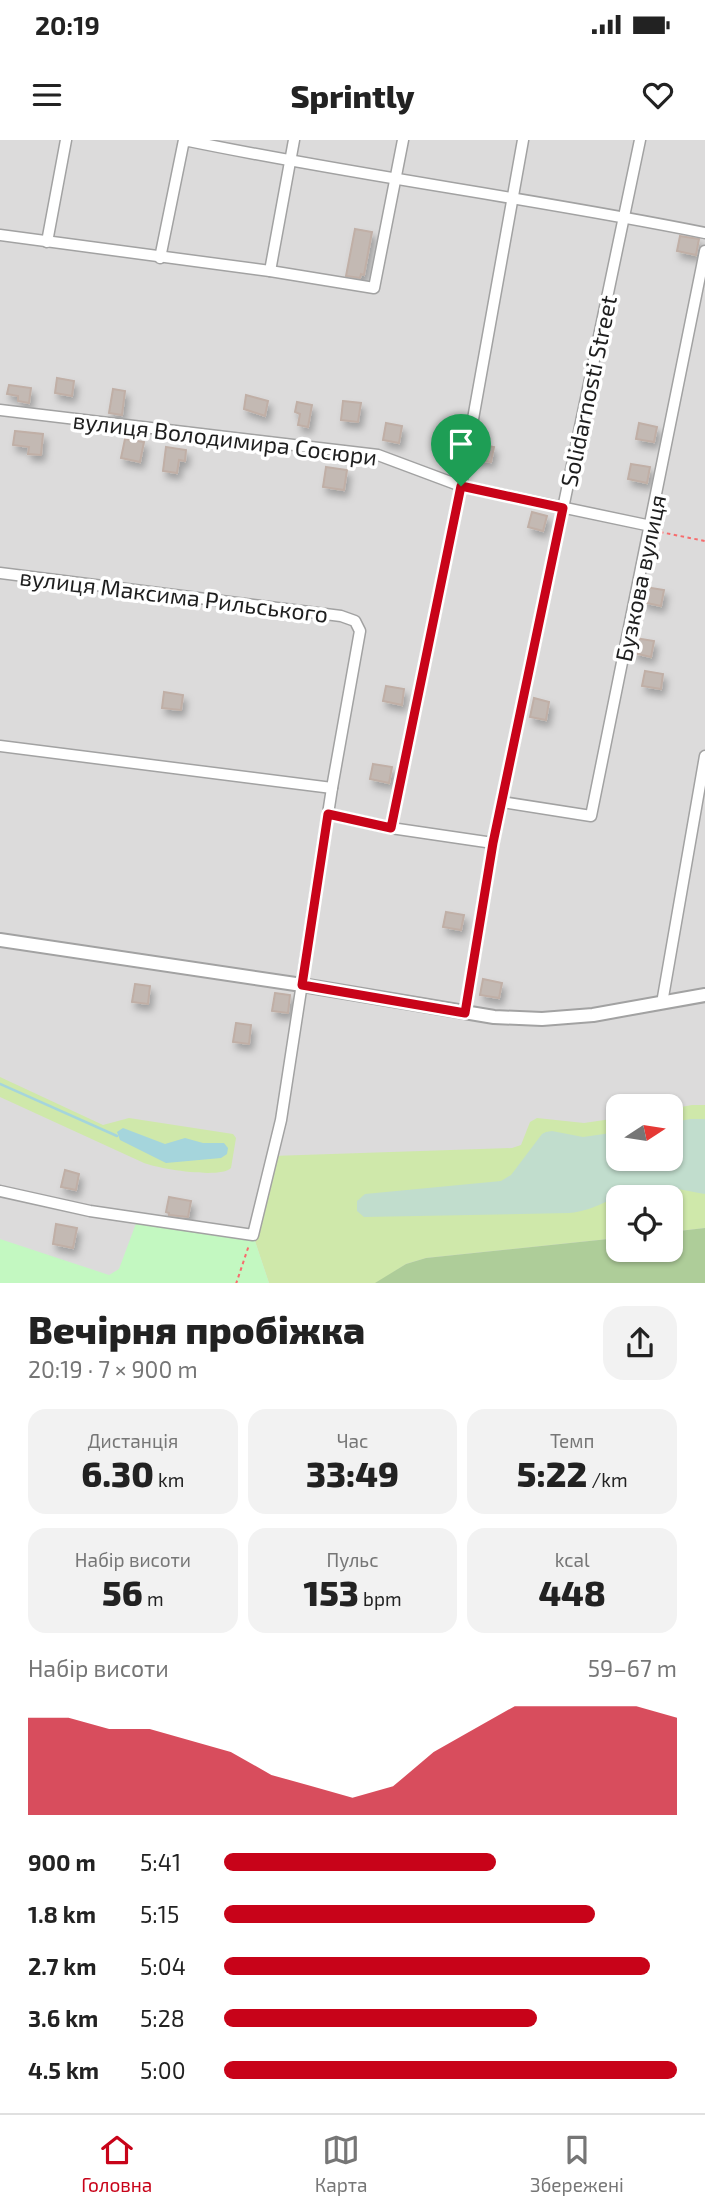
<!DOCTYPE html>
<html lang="uk">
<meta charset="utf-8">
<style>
body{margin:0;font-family:"Exo 2",sans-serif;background:#f2f2f2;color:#222;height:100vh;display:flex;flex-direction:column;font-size:26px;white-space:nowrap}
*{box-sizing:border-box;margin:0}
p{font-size:23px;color:#767676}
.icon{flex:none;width:38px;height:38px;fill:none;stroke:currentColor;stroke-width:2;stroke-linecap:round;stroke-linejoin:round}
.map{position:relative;height:1143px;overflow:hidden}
.sheet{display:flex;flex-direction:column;background:#fff;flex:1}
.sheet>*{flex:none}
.needle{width:46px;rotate:78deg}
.tools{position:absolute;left:606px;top:954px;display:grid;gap:14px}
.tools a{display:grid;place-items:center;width:77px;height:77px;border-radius:14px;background:#fff;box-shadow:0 2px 5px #0004;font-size:35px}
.pin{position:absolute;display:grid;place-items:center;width:60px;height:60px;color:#fff;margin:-72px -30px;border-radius:50% 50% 50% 0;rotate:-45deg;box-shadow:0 0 7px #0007}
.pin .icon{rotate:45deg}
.round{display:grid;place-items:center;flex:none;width:74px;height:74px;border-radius:21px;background:#f2f2f2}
.overview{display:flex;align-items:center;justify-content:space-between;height:119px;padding:0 28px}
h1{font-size:38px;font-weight:800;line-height:52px}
.stats{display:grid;grid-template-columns:repeat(3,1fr);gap:10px;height:119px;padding:7px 28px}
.stats div{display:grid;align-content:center;border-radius:18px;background:#f2f2f2;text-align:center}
.stats b{font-size:35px;font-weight:800}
.stats small{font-size:19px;font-weight:400}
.stats p{font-size:19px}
.chart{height:196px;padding:14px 28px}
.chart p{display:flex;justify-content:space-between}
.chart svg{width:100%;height:126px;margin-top:7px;fill:#c80319;opacity:.7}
ul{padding:0 28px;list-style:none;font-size:23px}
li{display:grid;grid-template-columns:112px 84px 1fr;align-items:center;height:52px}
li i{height:18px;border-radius:9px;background:#c80319}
.status{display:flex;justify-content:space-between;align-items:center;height:49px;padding:0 35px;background:#fff;direction:ltr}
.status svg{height:19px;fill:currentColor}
header{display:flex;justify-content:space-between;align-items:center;height:91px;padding:0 28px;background:#fff;font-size:32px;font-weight:800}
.menu{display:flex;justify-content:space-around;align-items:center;height:98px;border-top:2px solid #e0e0e0;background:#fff;font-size:19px;color:#767676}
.menu a{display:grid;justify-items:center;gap:4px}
.menu .selected{color:#c80319}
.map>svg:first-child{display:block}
.residential{fill:#dcdbdb;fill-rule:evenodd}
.grass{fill:#cfe8aa}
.forest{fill:#aecd99}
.wetland{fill:#c1ddcd}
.park{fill:#c3f8c1}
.water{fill:#a5d5dc}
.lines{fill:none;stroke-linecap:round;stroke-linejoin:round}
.stream{stroke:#a5d5dc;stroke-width:2.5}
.building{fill:#c3b9b3;stroke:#c0afa6;stroke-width:2;filter:url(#shadow)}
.minor-casing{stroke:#a2a2a2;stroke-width:13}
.tertiary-casing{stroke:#a2a2a2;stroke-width:16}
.path{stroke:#f76c6d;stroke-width:2;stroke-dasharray:3.5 3.5;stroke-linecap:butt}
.minor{stroke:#fff;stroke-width:10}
.tertiary{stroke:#fff;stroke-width:12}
.route-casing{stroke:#fff;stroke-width:14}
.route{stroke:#c80319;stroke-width:9}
.labels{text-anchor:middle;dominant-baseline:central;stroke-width:7;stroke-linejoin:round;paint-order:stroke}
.street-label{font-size:23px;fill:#1e1e1e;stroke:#fff}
</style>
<div class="status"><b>20:19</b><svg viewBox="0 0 49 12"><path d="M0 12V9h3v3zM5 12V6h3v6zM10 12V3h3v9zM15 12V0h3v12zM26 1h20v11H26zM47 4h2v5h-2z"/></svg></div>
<header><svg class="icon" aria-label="menu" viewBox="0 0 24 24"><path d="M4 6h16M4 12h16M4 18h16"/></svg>Sprintly<svg class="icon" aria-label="heart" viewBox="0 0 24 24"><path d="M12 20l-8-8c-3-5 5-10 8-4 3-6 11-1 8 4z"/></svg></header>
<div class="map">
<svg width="705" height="1144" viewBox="0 0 705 1144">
<defs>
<filter id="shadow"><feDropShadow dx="3.5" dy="6" stdDeviation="3.5" flood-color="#0004"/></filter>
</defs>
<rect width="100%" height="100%" fill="#efeae4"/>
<path class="residential" d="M0 0H705V1143L0 1144ZM618 966H670V1018H618ZM618 1057H670V1110H618Z"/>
<g class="grass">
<path d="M0 937 103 985 129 978 233 994 236 998 231 1028C220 1039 160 1029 144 1023L0 957Z"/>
<path d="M692 965H705V1088L670 1092V1057H618V1098L426 1118 406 1124 375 1144 269 1143 253 1095 272 1016 512 1008 521 1005 530 982 537 978 584 983 618 978V1018H670V969Z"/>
</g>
<path class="forest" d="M705 1088V1143H375L406 1124 426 1118 618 1098V1110H670V1092Z"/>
<path class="wetland" d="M690 979H705V1054C686 1051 662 1044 643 1047 617 1053 597 1071 569 1073L364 1077 357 1071V1061L365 1054 501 1041 511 1035 542 994 546 992 552 991 583 997 618 992V1018H670V983Z"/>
<path class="park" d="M138 1078 253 1095 269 1143 0 1144V1099L109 1135 119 1129Z"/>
<path class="water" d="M123 988 165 1004 185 998 203 1003H224L228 1008 227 1014 221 1018 166 1023 120 1000 117 992Z"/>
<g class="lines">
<path class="stream" d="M0 944 117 996"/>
</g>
<g class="building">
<path d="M355 89 372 92 364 135 361 134 360 138 346 136Z"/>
<path d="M680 96 699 99 696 115 677 111Z"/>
<path d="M57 238 74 241 72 256 55 253Z"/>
<path d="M9 245 31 248 29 263 18 261V256L7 254Z"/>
<path d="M113 249 125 251 122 275 109 273Z"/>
<path d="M246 255 268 261 265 276 244 269Z"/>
<path d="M343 261 361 263 358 282 341 280Z"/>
<path d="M297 262 312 265 308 287 298 285 300 274 295 272Z"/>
<path d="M386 283 402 286 399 303 383 300Z"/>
<path d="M639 283 657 287 654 302 636 299Z"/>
<path d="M15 291 43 294 41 315 28 314 29 307 13 305Z"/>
<path d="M125 299 144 302 140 322 121 318Z"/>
<path d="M476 304 494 307 491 322 473 319Z"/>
<path d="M166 307 186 310 185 321 179 320 177 333 163 331Z"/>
<path d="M631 324 650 327 647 343 628 339Z"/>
<path d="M326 327 347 330 344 350 323 347Z"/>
<path d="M532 372 547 376 543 391 528 387Z"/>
<path d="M645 447 664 450 661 466 642 462Z"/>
<path d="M635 498 654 501 651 517 633 513Z"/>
<path d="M645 531 663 534 661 549 642 546Z"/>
<path d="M386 546 404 549 402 565 383 561Z"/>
<path d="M164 552 183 555 181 570 162 568Z"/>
<path d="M534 558 549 562 546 580 530 577Z"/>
<path d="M373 624 392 627 389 643 370 639Z"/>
<path d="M446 772 464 775 461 790 443 787Z"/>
<path d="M483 839 502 843 499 858 480 855Z"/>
<path d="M135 844 150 846 148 864 132 862Z"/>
<path d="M275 853 290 855 288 873 272 871Z"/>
<path d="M236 883 251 885 249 904 233 902Z"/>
<path d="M65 1030 79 1034 76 1050 61 1047Z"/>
<path d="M169 1057 191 1061 188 1077 169 1075V1073L166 1072Z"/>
<path d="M56 1084 77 1088 73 1108 53 1104Z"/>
</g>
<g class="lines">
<defs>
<g id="minor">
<path d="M0 95 270 131 374 148 403 0"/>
<path d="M47 102 66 0"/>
<path d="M160 118 184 0C357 36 532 58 705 93"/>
<path d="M270 131 294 0"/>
<path d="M0 270 378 315 461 346 651 386"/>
<path d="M0 433 341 476 355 481 360 491 332 648 281 980 253 1095 90 1071 0 1051"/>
<path d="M0 606 332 648"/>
<path d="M502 662 591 676 705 111"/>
<path d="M328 674 391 688 493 703"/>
<path d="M391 688 461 346 523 0"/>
<path d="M662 863 705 616"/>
<path d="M465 873 493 703 640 0"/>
</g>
<path id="tertiary" d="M0 800 302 845 494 877 542 879 593 875 705 855"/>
</defs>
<use href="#minor" class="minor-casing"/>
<use href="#tertiary" class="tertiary-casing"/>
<g class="path">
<path d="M660 392 705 401"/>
<path d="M236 1144 249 1105"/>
</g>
<use href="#minor" class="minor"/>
<use href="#tertiary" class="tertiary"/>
</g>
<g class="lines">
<defs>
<path id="route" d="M461 346 563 368 493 703 465 873 302 845 328 674 391 688Z"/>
</defs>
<use href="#route" class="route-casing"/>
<use href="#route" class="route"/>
</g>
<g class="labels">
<g class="street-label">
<text transform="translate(588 251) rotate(-78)">Solidarnosti Street</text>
<text transform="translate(225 298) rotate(7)">вулиця Володимира Сосюри</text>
<text transform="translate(640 438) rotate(-78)">Бузкова вулиця</text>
<text transform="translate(174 455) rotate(7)">вулиця Максима Рильського</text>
</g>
</g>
</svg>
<div class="tools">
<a><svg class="needle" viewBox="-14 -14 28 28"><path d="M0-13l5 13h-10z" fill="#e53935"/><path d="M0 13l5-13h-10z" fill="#767676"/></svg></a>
<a><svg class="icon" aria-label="locate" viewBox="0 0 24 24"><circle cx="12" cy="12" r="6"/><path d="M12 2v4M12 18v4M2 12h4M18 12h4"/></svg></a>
</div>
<div class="pin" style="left:461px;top:346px;background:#1e9e55"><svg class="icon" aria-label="arrive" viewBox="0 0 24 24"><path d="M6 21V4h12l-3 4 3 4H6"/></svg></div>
</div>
<section class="sheet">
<div class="overview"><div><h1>Вечірня пробіжка</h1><p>20:19 · 7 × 900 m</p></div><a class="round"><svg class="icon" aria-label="share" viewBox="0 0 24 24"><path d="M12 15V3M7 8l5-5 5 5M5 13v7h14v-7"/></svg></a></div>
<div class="stats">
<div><p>Дистанція</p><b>6.30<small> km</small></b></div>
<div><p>Час</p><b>33:49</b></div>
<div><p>Темп</p><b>5:22<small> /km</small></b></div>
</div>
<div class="stats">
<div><p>Набір висоти</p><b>56<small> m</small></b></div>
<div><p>Пульс</p><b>153<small> bpm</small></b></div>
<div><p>kcal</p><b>448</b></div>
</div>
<div class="chart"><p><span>Набір висоти</span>59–67 m</p>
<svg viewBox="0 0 160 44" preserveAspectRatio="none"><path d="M0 44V10L10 10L20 14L30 14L40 18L50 22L60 30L70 34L80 38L90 34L100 22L110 14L120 6L130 6L140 6L150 6L160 10V44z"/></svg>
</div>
<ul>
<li><b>900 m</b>5:41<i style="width:60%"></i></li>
<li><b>1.8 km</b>5:15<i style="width:82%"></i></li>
<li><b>2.7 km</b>5:04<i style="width:94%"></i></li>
<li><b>3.6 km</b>5:28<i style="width:69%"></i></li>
<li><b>4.5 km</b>5:00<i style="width:100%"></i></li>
</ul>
</section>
<nav class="menu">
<a class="selected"><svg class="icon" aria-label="home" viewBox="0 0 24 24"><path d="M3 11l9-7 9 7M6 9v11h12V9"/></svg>Головна</a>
<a><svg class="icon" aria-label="map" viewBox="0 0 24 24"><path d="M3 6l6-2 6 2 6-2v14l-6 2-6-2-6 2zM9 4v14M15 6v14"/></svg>Карта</a>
<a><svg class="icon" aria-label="saved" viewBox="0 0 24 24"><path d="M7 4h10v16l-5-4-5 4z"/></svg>Збережені</a>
</nav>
